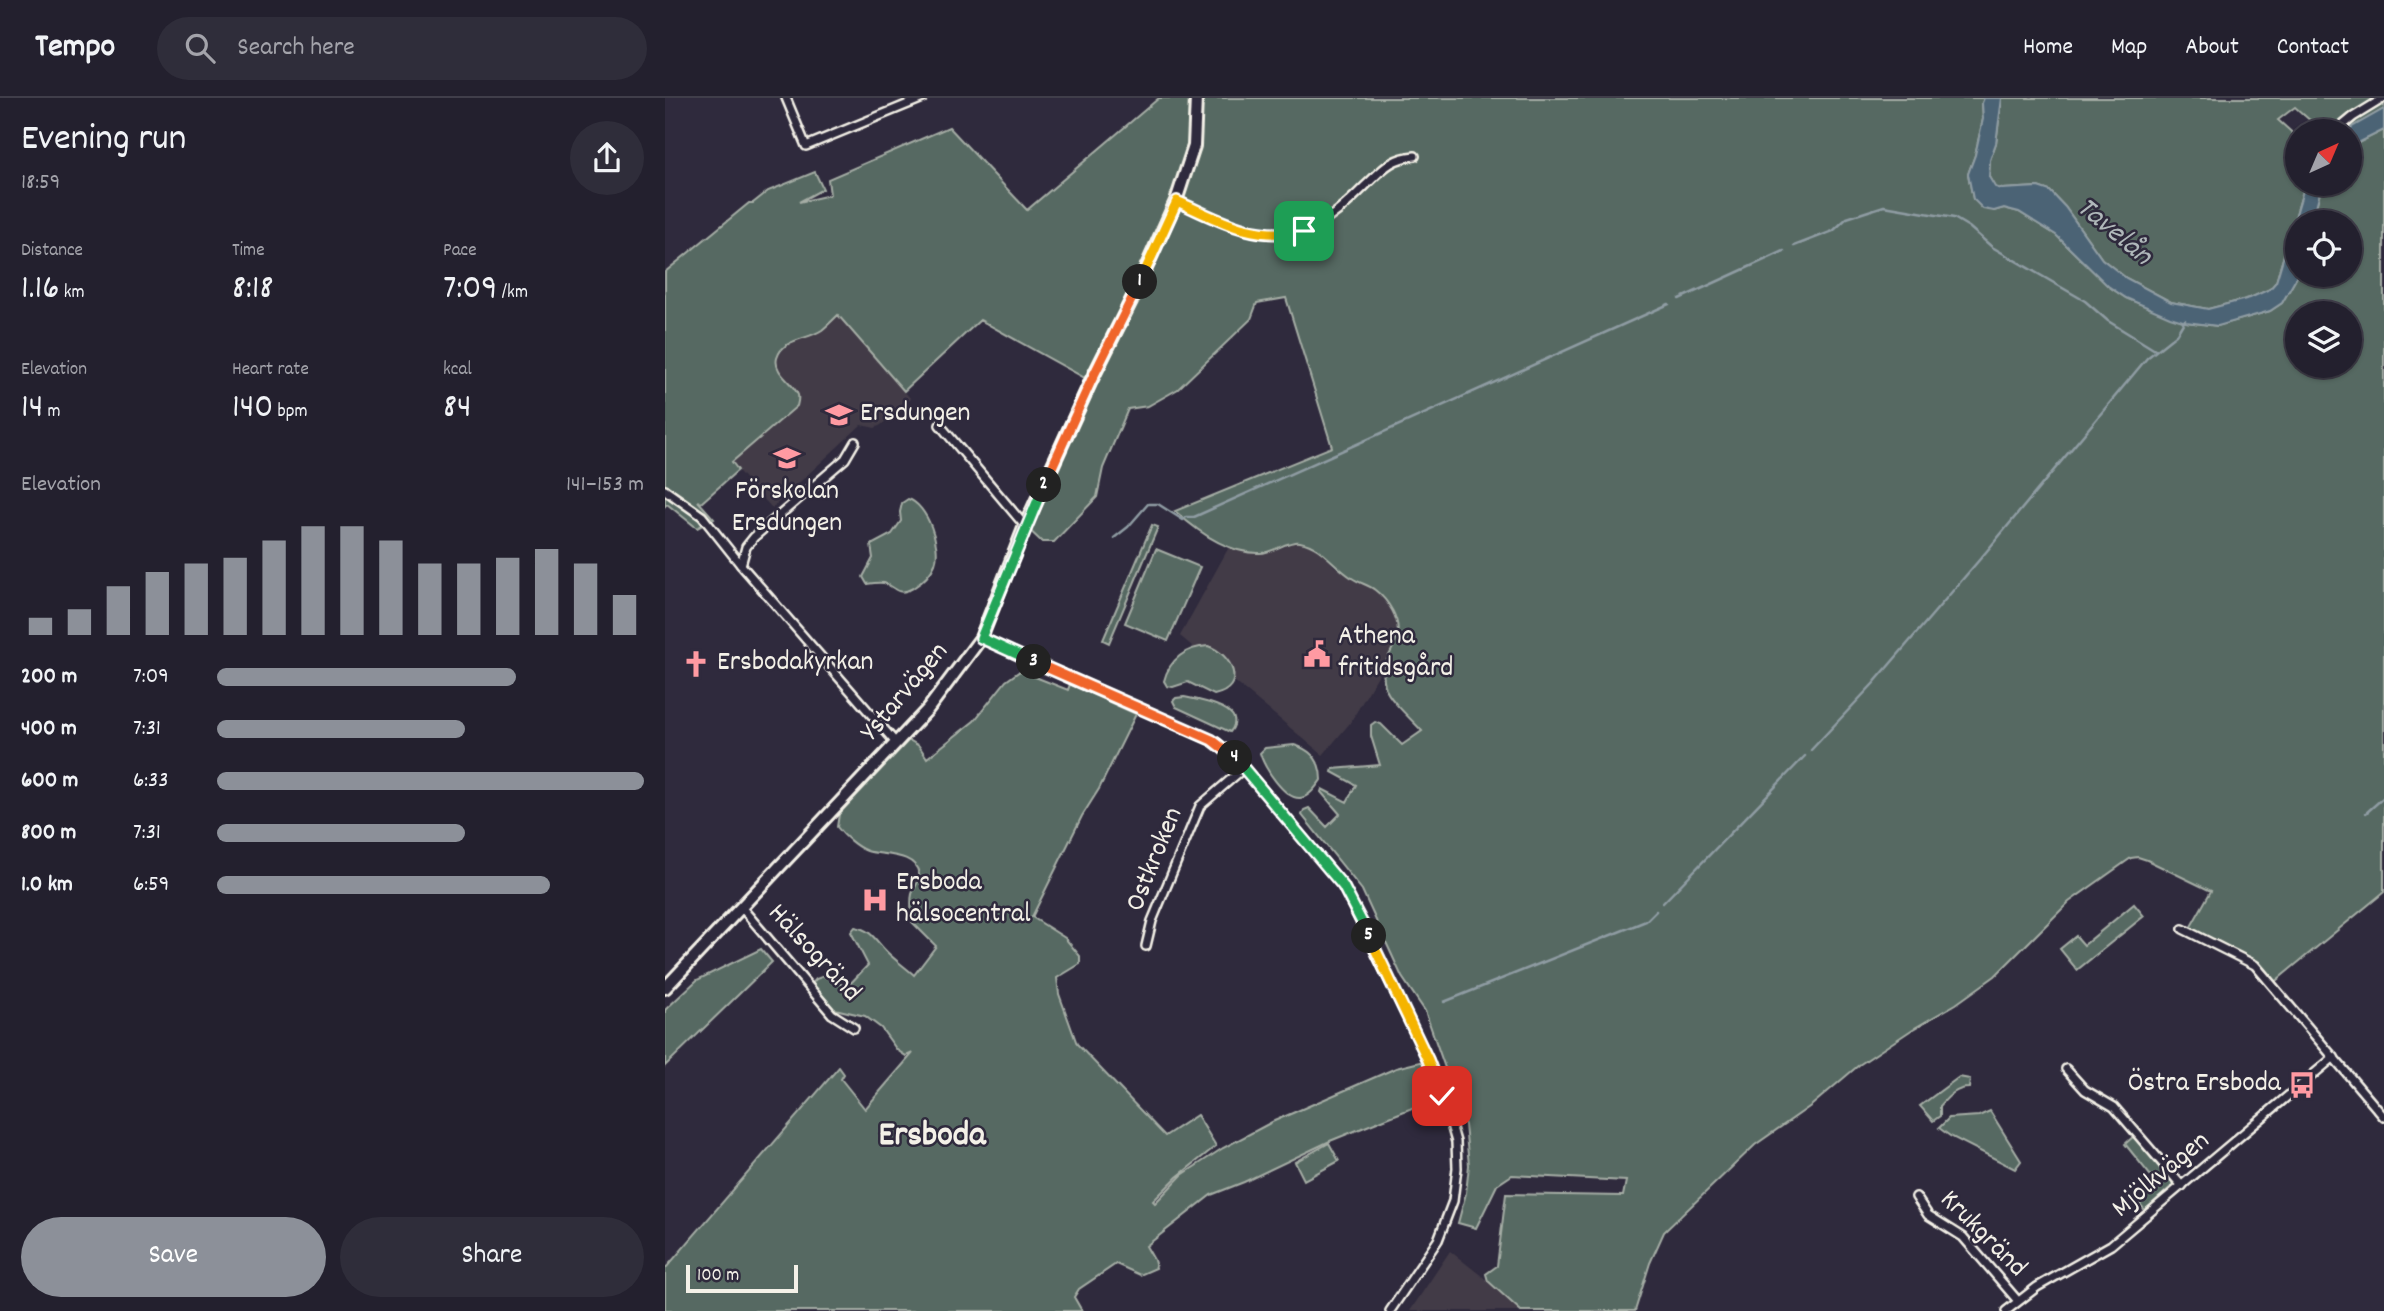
<!DOCTYPE html>
<meta charset="utf-8">
<style>
body{margin:0;font-family:Dekko,sans-serif;background:#2f2d3a;color:#f1f3f6;height:100vh;display:flex;flex-direction:column;font-size:26px;white-space:nowrap}
*{box-sizing:border-box;margin:0}
p{font-size:23px;color:#a3a3aa}
.icon{flex:none;width:38px;height:38px;fill:none;stroke:currentColor;stroke-width:2;stroke-linecap:round;stroke-linejoin:round}
.map{position:relative;flex:1;overflow:hidden}
.drawer{display:flex;flex-direction:column;background:#23202e;width:665px}
.drawer>*{flex:none}
.needle{width:46px;rotate:44deg}
.buttons{position:absolute;left:1620px;top:21px;display:grid;gap:14px}
.buttons a{display:grid;place-items:center;width:77px;height:77px;border-radius:50%;background:#23202e;box-shadow:0 2px 5px #0004,0 0 0 2px #403e4a;font-size:35px}
.scale{position:absolute;left:21px;bottom:18px;width:112px;box-sizing:border-box;padding-left:7px;border:4px solid #f4f1e8;border-top:0;font-size:19px;line-height:24px;white-space:nowrap;color:#f4f1e8;-webkit-text-stroke:5px #2f2a3d;paint-order:stroke}
.pin{position:absolute;display:grid;place-items:center;width:60px;height:60px;color:#fff;margin:-30px;border-radius:14px;box-shadow:0 4px 10px #0006}
.km{position:absolute;width:35px;height:35px;margin:-18px;border-radius:50%;background:#222;color:#fff;font-size:19px;line-height:35px;text-align:center}
.round{display:grid;place-items:center;flex:none;width:74px;height:74px;border-radius:37px;background:#2f2d3a}
.summary{display:flex;align-items:center;justify-content:space-between;height:119px;padding:0 21px}
h1{font-size:38px;font-weight:600;line-height:52px}
.stats{display:grid;grid-template-columns:repeat(3,1fr);gap:10px;height:119px;padding:7px 21px}
.stats div{display:grid;align-content:center}
.stats b{font-size:35px;font-weight:600}
.stats small{font-size:19px;font-weight:400}
.stats p{font-size:19px}
.chart{height:196px;padding:14px 21px}
.chart p{display:flex;justify-content:space-between}
.chart svg{width:100%;height:126px;margin-top:7px;stroke:#8c9099;stroke-width:6}
.action{display:flex;gap:14px;margin-top:auto;padding:14px 21px}
.action a{flex:1;height:80px;border-radius:42px;background:#8c9099;color:#fff;font-size:28px;font-weight:600;line-height:80px;text-align:center}
.action a+a{background:#2f2d3a;color:#f1f3f6}
ul{padding:0 21px;list-style:none;font-size:23px}
li{display:grid;grid-template-columns:112px 84px 1fr;align-items:center;height:52px}
li i{height:18px;border-radius:9px;background:#8c9099}
header{display:flex;align-items:center;gap:42px;box-sizing:border-box;height:98px;padding:0 35px;background:#23202e;border-bottom:2px solid #403e4a}
header strong{font-size:33px}
nav{display:flex;gap:38px;margin-inline-start:auto;font-size:24px}
.search{width:490px;height:63px;background:#2f2d3a;display:flex;align-items:center;gap:18px;box-sizing:border-box;padding:0 24px;border-radius:38px;color:#a3a3aa;font-size:26px}
main{display:flex;flex:1;min-height:0}
.map>svg:first-child{display:block}
.built{fill:#423b47}
.green{fill:#566962;stroke:#a5ada5;stroke-width:2;fill-rule:evenodd}
.water{fill:#4b6375;stroke:#8f9ca3;stroke-width:2}
.lines{fill:none;stroke-linecap:round;stroke-linejoin:round}
.stream{stroke:#8f9ca3;stroke-width:2.5}
.street-casing{stroke:#f4f1e8;stroke-width:12}
.secondary-casing{stroke:#f4f1e8;stroke-width:16}
.street{stroke:#2f2a3d;stroke-width:7}
.secondary{stroke:#2f2a3d;stroke-width:10}
.split-1-casing{stroke:#fff;stroke-width:14}
.split-2-casing{stroke:#fff;stroke-width:14}
.split-3-casing{stroke:#fff;stroke-width:14}
.split-4-casing{stroke:#fff;stroke-width:14}
.split-5-casing{stroke:#fff;stroke-width:14}
.split-6-casing{stroke:#fff;stroke-width:14}
.split-1{stroke:#f5b400;stroke-width:9}
.split-2{stroke:#f0652b;stroke-width:9}
.split-3{stroke:#22a559;stroke-width:9}
.split-4{stroke:#f0652b;stroke-width:9}
.split-5{stroke:#22a559;stroke-width:9}
.split-6{stroke:#f5b400;stroke-width:9}
.labels{text-anchor:middle;dominant-baseline:central;stroke-width:5;stroke-linejoin:round;paint-order:stroke}
.poi-label{font-size:28px;fill:#f4f1e8;stroke:#2f2a3d;text-anchor:start}
.street-label{font-size:28px;fill:#f4f1e8;stroke:#2f2a3d}
.water-label{font-size:30px;font-style:italic;fill:#b0b8ba;stroke:#2f2a3d}
.district-label{font-size:35px;font-weight:bold;fill:#f4f1e8;stroke:#2f2a3d}
</style>
<header>
<strong>Tempo</strong>
<div class="search"><svg class="icon" aria-label="search" viewBox="0 0 24 24"><circle cx="10" cy="10" r="6"/><path d="M15 15l6 6"/></svg>Search here</div>
<nav><a>Home</a><a>Map</a><a>About</a><a>Contact</a></nav>
</header>
<main>
<section class="drawer">
<div class="summary"><div><h1>Evening run</h1><p>18:59</p></div><a class="round"><svg class="icon" aria-label="share" viewBox="0 0 24 24"><path d="M12 15V3M7 8l5-5 5 5M5 13v7h14v-7"/></svg></a></div>
<div class="stats">
<div><p>Distance</p><b>1.16<small> km</small></b></div>
<div><p>Time</p><b>8:18</b></div>
<div><p>Pace</p><b>7:09<small> /km</small></b></div>
</div>
<div class="stats">
<div><p>Elevation</p><b>14<small> m</small></b></div>
<div><p>Heart rate</p><b>140<small> bpm</small></b></div>
<div><p>kcal</p><b>84</b></div>
</div>
<div class="chart"><p><span>Elevation</span>141–153 m</p>
<svg viewBox="0 0 160 44" preserveAspectRatio="none"><path d="M5 44V38M15 44V35M25 44V27M35 44V22M45 44V19M55 44V17M65 44V11M75 44V6M85 44V6M95 44V11M105 44V19M115 44V19M125 44V17M135 44V14M145 44V19M155 44V30"/></svg>
</div>
<ul>
<li><b>200 m</b>7:09<i style="width:70%"></i></li>
<li><b>400 m</b>7:31<i style="width:58%"></i></li>
<li><b>600 m</b>6:33<i style="width:100%"></i></li>
<li><b>800 m</b>7:31<i style="width:58%"></i></li>
<li><b>1.0 km</b>6:59<i style="width:78%"></i></li>
</ul>
<div class="action"><a>Save</a><a>Share</a></div>
</section>
<div class="map">
<svg width="1719" height="1213" viewBox="0 0 1719 1213">
<rect width="100%" height="100%" fill="#2f2a3d"/>
<filter id="ink" filterUnits="userSpaceOnUse"><feTurbulence type="fractalNoise" baseFrequency=".0143" numOctaves="2"/><feDisplacementMap in="SourceGraphic" scale="14" xChannelSelector="R" yChannelSelector="G"/><feConvolveMatrix kernelMatrix="1 2 1 2 8 2 1 2 1" color-interpolation-filters="sRGB"/></filter>
<g filter="url(#ink)">
<g class="built">
<path d="M173 217 246 301 216 327 210 330 196 327 107 410 66 365 132 308 133 297 112 269V260L120 249 133 240 147 237 157 232Z"/>
<path d="M632 443 654 450 669 468 688 481 711 492 730 515 733 537 718 569 685 625 658 657 515 538 564 449 594 455 614 451Z"/>
<path d="M785 1153 823 1183 856 1213H745Z"/>
</g>
<g class="green">
<path d="M494 0H1319L1317 5 1318 21 1310 57 1303 76 1308 101 1329 113 1339 110 1354 114 1391 137 1443 188 1461 200 1521 224 1552 228 1605 213 1617 205 1633 177H1685V124H1647L1657 86H1685V49L1719 32V794L1607 886 1595 872 1524 832 1546 793 1482 762 1473 759 1466 760 1404 804 1330 878 1291 906 1248 931 1194 967 1147 1007 1090 1047 999 1134 985 1165 970 1213H856L823 1183 821 1176 832 1168 841 1096 958 1098 961 1083 847 1077 832 1087 811 1130 793 1125 801 1095 804 1067 800 1027 760 913 737 879 697 792 637 717 639 712 644 710 662 729 675 716 656 694 657 691 682 704 691 687 667 674 668 671 715 667 706 638V627L710 624 716 626 737 647 757 633C748 623 722 600 720 588 714 564 727 559 732 538 736 522 723 502 710 492 704 487 694 485 687 480 668 468 657 448 635 444 623 442 608 455 595 455 564 456 532 433 510 413L667 349 621 200 592 205 586 221 513 291 483 308 463 311 438 370 432 399 389 444H377L360 428 425 283 315 222 239 293 173 217C168 222 162 228 157 232 143 242 118 240 112 260 108 275 129 285 133 297 134 301 133 304 132 308L67 364 73 372 36 405 33 403 49 421 32 430 2 406 0 408V174L84 105H88L103 93 150 74 158 91 134 104 165 97 163 81 284 29 362 112ZM1633 215H1685V268H1633Z"/>
<path d="M1337 0H1719V11L1680 33H1657L1630 9 1613 22 1633 40V86H1640L1611 184 1605 191 1585 200 1543 211 1506 204 1461 180 1437 161 1400 109 1385 93 1373 89 1337 91 1330 90 1324 79 1325 62 1331 45Z"/>
<path d="M243 401C262 406 277 449 270 466 266 476 256 485 248 490 231 499 232 489 219 485 213 484 208 485 202 486L198 479 208 460 206 447 227 436 236 423 235 414 237 405Z"/>
<path d="M487 427 493 429 444 545 438 542Z"/>
<path d="M491 451 535 469 503 543 460 525Z"/>
<path d="M543 548C567 556 583 590 549 597L523 584 508 589 502 588 499 583C504 562 521 549 543 548Z"/>
<path d="M355 573 403 592 405 586 471 616 434 691 417 718 367 819 400 840 415 858V866L392 880 394 896 412 946 500 1038 532 1017 551 1048 512 1079 488 1103 490 1105 517 1077 558 1050 607 1024 731 970 763 962 777 998 665 1043 579 1084 546 1097 481 1148 489 1162 491 1170 475 1177 451 1166 414 1191 409 1199 417 1213H0V1171L174 969 179 976 176 981 200 1011 248 955 241 958 232 952 216 930 200 918 161 909 144 889 151 881 159 878 182 889 203 867 186 834 190 829C207 832 210 842 222 854 230 862 240 869 249 877L271 848 247 824C247 815 245 804 247 796 249 789 255 785 254 776 250 754 218 758 202 753 191 749 179 738 172 729L174 716 244 642 254 648 262 660 309 623 341 583Z"/>
<path d="M519 599C533 602 585 610 565 634L511 609 508 603 511 600Z"/>
<path d="M629 647C647 652 656 664 656 682 651 689 644 699 635 700 619 701 599 669 595 655L600 650Z"/>
<path d="M1469 806 1479 818 1412 872 1395 851 1411 838 1419 847Z"/>
<path d="M96 851 107 864 0 968V912L32 882Z"/>
<path d="M1294 979 1305 981 1304 990C1290 990 1283 999 1275 1008V1018L1268 1023 1255 1008Z"/>
<path d="M1325 1013 1356 1063 1350 1071 1285 1038 1274 1030 1284 1020 1314 1018Z"/>
<path d="M1469 1038 1507 1081V1088L1480 1112 1474 1105 1494 1088 1460 1046Z"/>
<path d="M664 1045 674 1063 639 1082 630 1064Z"/>
</g>
<g class="water">
<path d="M1319 0H1337L1331 45 1325 62 1324 79 1330 89 1337 91 1373 89 1385 93 1400 109 1437 161 1461 180 1506 204 1543 211 1585 200 1605 191 1611 184 1640 86H1657L1647 124H1633V177L1617 205 1605 213 1553 228 1521 224 1505 219 1461 200 1443 188 1391 137 1354 114 1339 110 1329 113 1318 111 1308 101 1303 76 1310 57 1318 21 1317 5Z"/>
<path d="M1719 11V32L1685 49V33H1680Z"/>
</g>
<g class="lines">
<g class="stream">
<path d="M1129 148 1168 133 1182 120 1219 108 1289 120 1304 129 1327 149 1420 203 1443 223 1490 252"/>
<path d="M1014 201 1119 153"/>
<path d="M449 440 463 429 483 406H493L518 422 521 419H529L1004 206"/>
<path d="M1146 652 1208 586 1321 454 1482 260 1511 237 1520 222"/>
<path d="M1701 715 1719 699"/>
<path d="M998 805 1140 658"/>
<path d="M779 904 981 823 991 813"/>
</g>
<defs>
<g id="street">
<path d="M121 0 141 48 258 0"/>
<path d="M1671 33 1688 19 1719 0"/>
<path d="M511 103C550 121 596 147 640 132 664 124 684 104 701 87 718 71 726 60 750 58"/>
<path d="M275 327 360 428"/>
<path d="M0 392 37 418 76 467 231 645"/>
<path d="M76 467 81 449 89 439 180 361 190 344"/>
<path d="M316 540 552 645 579 670 678 788 763 962 785 1023 791 1044 792 1070 788 1103 773 1142 725 1213"/>
<path d="M77 810 167 916 189 930"/>
<path d="M1518 831 1590 867 1719 1019"/>
<path d="M481 848 487 823 535 708 579 670"/>
<path d="M1401 971 1420 992 1449 1009 1517 1088"/>
<path d="M1251 1099 1263 1117 1298 1139 1353 1203"/>
<path d="M1341 1213 1372 1189 1446 1147 1669 959"/>
</g>
<path id="secondary" d="M0 890 263 611 316 540 360 428 426 283 468 199 511 103 529 48 531 0"/>
</defs>
<use href="#street" class="street-casing"/>
<use href="#secondary" class="secondary-casing"/>
<use href="#street" class="street"/>
<use href="#secondary" class="secondary"/>
</g>
</g>
<g class="lines" filter="url(#ink)">
<defs>
<path id="split-1" d="M475 184 512 103C557 124 587 142 639 133"/>
<path id="split-2" d="M379 387 426 283 475 184"/>
<path id="split-3" d="M369 564 316 540 379 387"/>
<path id="split-4" d="M369 564 547 642 570 660"/>
<path id="split-5" d="M570 660 678 788 704 838"/>
<path id="split-6" d="M704 838 763 962 777 998"/>
</defs>
<use href="#split-1" class="split-1-casing"/>
<use href="#split-2" class="split-2-casing"/>
<use href="#split-3" class="split-3-casing"/>
<use href="#split-4" class="split-4-casing"/>
<use href="#split-5" class="split-5-casing"/>
<use href="#split-6" class="split-6-casing"/>
<use href="#split-1" class="split-1"/>
<use href="#split-2" class="split-2"/>
<use href="#split-3" class="split-3"/>
<use href="#split-4" class="split-4"/>
<use href="#split-5" class="split-5"/>
<use href="#split-6" class="split-6"/>
</g>
<defs>
<symbol id="school-bare" viewBox="-9 -9 18 18"><path d="M0-5L7-2L0 1L-7-2ZM-4 1L0 2.5L4 1V4Q0 6-4 4Z" fill="#ff9aa2" stroke="#2f2a3d" stroke-width="2.5" paint-order="stroke"/></symbol>
<symbol id="civic-bare" viewBox="-9 -9 18 18"><path d="M-.6-6.5H3V-4.5H.6V-3L4-1V1h2V6H-6V1h2V-1L-.6-3ZM-1.2 2.5V6h2.4V2.5Z" fill="#ff9aa2" stroke="#2f2a3d" stroke-width="2.5" paint-order="stroke"/></symbol>
<symbol id="church-bare" viewBox="-9 -9 18 18"><path d="M-1.2-6h2.4v3.5h3.3v2.4h-3.3V6h-2.4V-.1h-3.3v-2.4h3.3Z" fill="#ff9aa2" stroke="#2f2a3d" stroke-width="2.5" paint-order="stroke"/></symbol>
<symbol id="hospital-bare" viewBox="-9 -9 18 18"><path d="M-5-5h3v3.5h4V-5h3V5h-3V1.5h-4V5h-3Z" fill="#ff9aa2" stroke="#2f2a3d" stroke-width="2.5" paint-order="stroke"/></symbol>
<symbol id="bus-bare" viewBox="-9 -9 18 18"><path d="M-5-6H5V4H4V6H2V4H-2V6H-4V4H-5ZM-3.5-4V0h7V-4ZM-3.5 1.2v1.5H-2V1.2ZM2 1.2v1.5H3.5V1.2Z" fill="#ff9aa2" stroke="#2f2a3d" stroke-width="2.5" paint-order="stroke"/></symbol>
</defs>
<g fill-rule="evenodd">
<use href="#school-bare" x="155" y="298" width="38" height="38"/>
<use href="#school-bare" x="103" y="341" width="38" height="38"/>
<use href="#civic-bare" x="633" y="537" width="38" height="38"/>
<use href="#church-bare" x="12" y="547" width="38" height="38"/>
<use href="#hospital-bare" x="191" y="783" width="38" height="38"/>
<use href="#bus-bare" x="1618" y="968" width="38" height="38"/>
</g>
<g class="labels">
<g class="poi-label">
<text x="195" y="317">Ersdungen</text>
<text x="122" y="395" text-anchor="middle">Förskolan<tspan x="122" dy="32">Ersdungen</tspan></text>
<text x="673" y="540">Athena<tspan x="673" dy="32">fritidsgård</tspan></text>
<text x="52" y="566">Ersbodakyrkan</text>
<text x="231" y="786">Ersboda<tspan x="231" dy="32">hälsocentral</tspan></text>
<text x="1616" y="987" text-anchor="end">Östra Ersboda</text>
</g>
<g class="street-label">
<text transform="translate(241 595) rotate(-50)">Ystarvägen</text>
<text transform="translate(491 762) rotate(-68)">Ostkroken</text>
<text transform="translate(148 856) rotate(47)">Hälsogränd</text>
<text transform="translate(1497 1078) rotate(-40)">Mjölkvägen</text>
<text transform="translate(1317 1137) rotate(45)">Krukgränd</text>
</g>
<g class="water-label">
<text transform="translate(1448 135) rotate(40)">Tavelån</text>
</g>
<g class="district-label">
<text x="267" y="1039">Ersboda</text>
</g>
</g>
</svg>
<div class="buttons">
<a><svg class="needle" viewBox="-14 -14 28 28"><path d="M0-13l5 13h-10z" fill="#e53935"/><path d="M0 13l5-13h-10z" fill="#a3a3aa"/></svg></a>
<a><svg class="icon" aria-label="locate" viewBox="0 0 24 24"><circle cx="12" cy="12" r="6"/><path d="M12 2v4M12 18v4M2 12h4M18 12h4"/></svg></a>
<a><svg class="icon" aria-label="layers" viewBox="0 0 24 24"><path d="M12 4l9 5-9 5-9-5zM3 14l9 5 9-5"/></svg></a>
</div>
<div class="scale">100 m</div>
<div class="pin" style="left:639px;top:133px;background:#1e9e55"><svg class="icon" aria-label="arrive" viewBox="0 0 24 24"><path d="M6 21V4h12l-3 4 3 4H6"/></svg></div>
<div class="pin" style="left:777px;top:998px;background:#d93025"><svg class="icon" aria-label="check" viewBox="0 0 24 24"><path d="M5 12l5 5 9-10"/></svg></div>
<b class="km" style="left:475px;top:184px">1</b>
<b class="km" style="left:379px;top:387px">2</b>
<b class="km" style="left:369px;top:564px">3</b>
<b class="km" style="left:570px;top:660px">4</b>
<b class="km" style="left:704px;top:838px">5</b>
</div>
</main>
